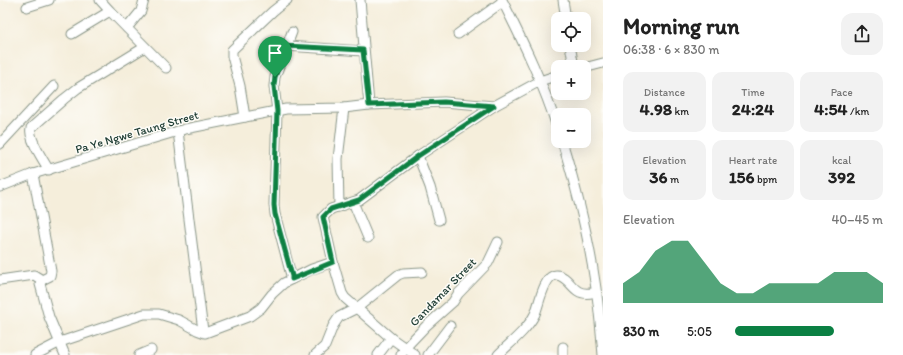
<!DOCTYPE html>
<meta charset="utf-8">
<style>
body{margin:0;font-family:Itim,sans-serif;background:#f2f2f2;color:#222;height:100vh;display:flex;flex-direction:column;font-size:15px;white-space:nowrap}
*{box-sizing:border-box;margin:0}
p{font-size:13px;color:#767676}
.icon{flex:none;width:22px;height:22px;fill:none;stroke:currentColor;stroke-width:2;stroke-linecap:round;stroke-linejoin:round}
.map{position:relative;flex:1;overflow:hidden}
.details{display:flex;flex-direction:column;background:#fff;width:300px}
.details>*{flex:none}
.buttons{position:absolute;left:551px;top:12px;display:grid;gap:8px}
.buttons a{display:grid;place-items:center;width:40px;height:40px;border-radius:8px;background:#fff;box-shadow:0 4px 16px #0002;font-size:20px}
.pin{position:absolute;display:grid;place-items:center;width:34px;height:34px;color:#fff;margin:-41px -17px;border-radius:50% 50% 50% 0;rotate:-45deg;box-shadow:0 0 4px #0007}
.pin .icon{rotate:45deg}
.round{display:grid;place-items:center;flex:none;width:42px;height:42px;border-radius:12px;background:#f2f2f2}
.summary{display:flex;align-items:center;justify-content:space-between;height:68px;padding:0 20px}
h1{font-size:22px;font-weight:700;line-height:30px}
.figures{display:grid;grid-template-columns:repeat(3,1fr);gap:6px;height:68px;padding:4px 20px}
.figures div{display:grid;align-content:center;border-radius:10px;background:#f2f2f2;text-align:center}
.figures b{font-size:17px;font-weight:700}
.figures small{font-size:11px;font-weight:400}
.figures p{font-size:11px}
.chart{height:112px;padding:8px 20px}
.chart p{display:flex;justify-content:space-between}
.chart svg{width:100%;height:72px;margin-top:4px;fill:#0b8043;opacity:.7}
ul{padding:0 20px;list-style:none;font-size:13px}
li{display:grid;grid-template-columns:64px 48px 1fr;align-items:center;height:30px}
li i{height:10px;border-radius:5px;background:#0b8043}
main{display:flex;flex:1;min-height:0}
.map>svg:first-child{display:block}
.lines{fill:none;stroke-linecap:round;stroke-linejoin:round}
.minor-casing{stroke:#8a9688;stroke-width:11}
.minor{stroke:#fff;stroke-width:9}
.route-casing{stroke:#fff;stroke-width:8}
.route{stroke:#0b8043;stroke-width:5}
.labels{text-anchor:middle;dominant-baseline:central;stroke-width:3;stroke-linejoin:round;paint-order:stroke}
.street-label{font-size:12px;fill:#1f3d34;stroke:#fdfcf7}
</style>
<main>
<div class="map">
<svg width="603" height="355" viewBox="0 0 603 355">
<rect width="100%" height="100%" fill="#fdfcf7"/>
<filter id="ink" filterUnits="userSpaceOnUse"><feTurbulence type="fractalNoise" baseFrequency=".025" numOctaves="2"/><feDisplacementMap in="SourceGraphic" scale="8" xChannelSelector="R" yChannelSelector="G"/><feConvolveMatrix kernelMatrix="1 2 1 2 8 2 1 2 1" color-interpolation-filters="sRGB"/></filter>
<filter id="wash" filterUnits="userSpaceOnUse"><feTurbulence type="fractalNoise" baseFrequency=".012" numOctaves="4" result="noise"/><feDisplacementMap in="SourceGraphic" scale="16" xChannelSelector="R" yChannelSelector="G"/><feGaussianBlur stdDeviation="0.9" result="paint"/><feColorMatrix in="noise" values="0 0 0 0 0 0 0 0 0 0 0 0 0 0 0 0 0 1.4 0 .05"/><feComposite in="paint" operator="in"/></filter>
<g filter="url(#wash)">
<rect width="100%" height="100%" fill="#f5eedb"/>
</g>
<g filter="url(#ink)">
<g class="lines">
<defs>
<g id="minor">
<path d="M100 0 110 11 166 68"/>
<path d="M360 0 369 105"/>
<path d="M502 0C523 42 544 85 558 130"/>
<path d="M563 0 566 19"/>
<path d="M27 7 49 0"/>
<path d="M127 28 141 11 144 0"/>
<path d="M72 34 110 11"/>
<path d="M458 34 502 2"/>
<path d="M570 45 574 67"/>
<path d="M286 46 363 51"/>
<path d="M584 68 603 63"/>
<path d="M245 117 240 86 232 56V50L273 11 287 0"/>
<path d="M178 131 203 331"/>
<path d="M562 141C576 187 588 234 595 282 599 306 601 331 603 355"/>
<path d="M0 144 54 86"/>
<path d="M418 156 430 187 439 220"/>
<path d="M49 170C43 160 28 138 31 128L64 99 78 88 145 47"/>
<path d="M33 174 51 271 50 276 42 280 40 284 49 317 65 355"/>
<path d="M0 187 33 174 185 129 286 109 344 108 369 105 444 102 494 106 540 81 558 75"/>
<path d="M353 202 368 238"/>
<path d="M339 207 338 159 344 108"/>
<path d="M292 279 275 214 274 205 277 111 274 86 275 77 292 32"/>
<path d="M0 280 34 275 42 280"/>
<path d="M35 355 60 342 144 314H159L179 320 197 330 205 333 250 316 261 308 272 294 284 283 312 269 333 262"/>
<path d="M139 355 151 350"/>
<path d="M315 355 325 346 333 326 339 317 357 308 398 275 403 273 422 272"/>
<path d="M378 355 391 338"/>
<path d="M401 355 405 348 426 326 453 302 458 294 488 263 498 242"/>
<path d="M415 355 391 338 345 298 342 293 333 262 323 217 331 209 359 200 418 156 494 106"/>
<path d="M428 355 450 326"/>
<path d="M498 355C511 342 527 330 535 314 539 305 544 275 556 275 566 275 571 287 578 291 584 295 591 293 596 292"/>
<path d="M563 355V347"/>
</g>
</defs>
<use href="#minor" class="minor-casing"/>
<use href="#minor" class="minor"/>
</g>
</g>
<g class="lines" filter="url(#ink)">
<defs>
<path id="route" d="M286 46 363 50 369 105 444 102 494 106 418 156 359 200 331 209 323 217 333 262 292 279V276L275 214 274 205 277 111 274 86 275 77Z"/>
</defs>
<use href="#route" class="route-casing"/>
<use href="#route" class="route"/>
</g>
<g class="labels">
<g class="street-label">
<text transform="translate(137 132) rotate(-16)">Pa Ye Ngwe Taung Street</text>
<text transform="translate(443 292) rotate(-46)">Gandamar Street</text>
</g>
</g>
</svg>
<div class="buttons">
<a><svg class="icon" aria-label="locate" viewBox="0 0 24 24"><circle cx="12" cy="12" r="6"/><path d="M12 2v4M12 18v4M2 12h4M18 12h4"/></svg></a>
<a>+</a>
<a>−</a>
</div>
<div class="pin" style="left:275px;top:77px;background:#1e9e55"><svg class="icon" aria-label="arrive" viewBox="0 0 24 24"><path d="M6 21V4h12l-3 4 3 4H6"/></svg></div>
</div>
<section class="details">
<div class="summary"><div><h1>Morning run</h1><p>06:38 · 6 × 830 m</p></div><a class="round"><svg class="icon" aria-label="share" viewBox="0 0 24 24"><path d="M12 15V3M7 8l5-5 5 5M5 13v7h14v-7"/></svg></a></div>
<div class="figures">
<div><p>Distance</p><b>4.98<small> km</small></b></div>
<div><p>Time</p><b>24:24</b></div>
<div><p>Pace</p><b>4:54<small> /km</small></b></div>
</div>
<div class="figures">
<div><p>Elevation</p><b>36<small> m</small></b></div>
<div><p>Heart rate</p><b>156<small> bpm</small></b></div>
<div><p>kcal</p><b>392</b></div>
</div>
<div class="chart"><p><span>Elevation</span>40–45 m</p>
<svg viewBox="0 0 160 44" preserveAspectRatio="none"><path d="M0 44V32L10 25L20 12L30 6L40 6L50 19L60 32L70 38L80 38L90 32L100 32L110 32L120 32L130 25L140 25L150 25L160 32V44z"/></svg>
</div>
<ul>
<li><b>830 m</b>5:05<i style="width:67%"></i></li>
</ul>
</section>
</main>
